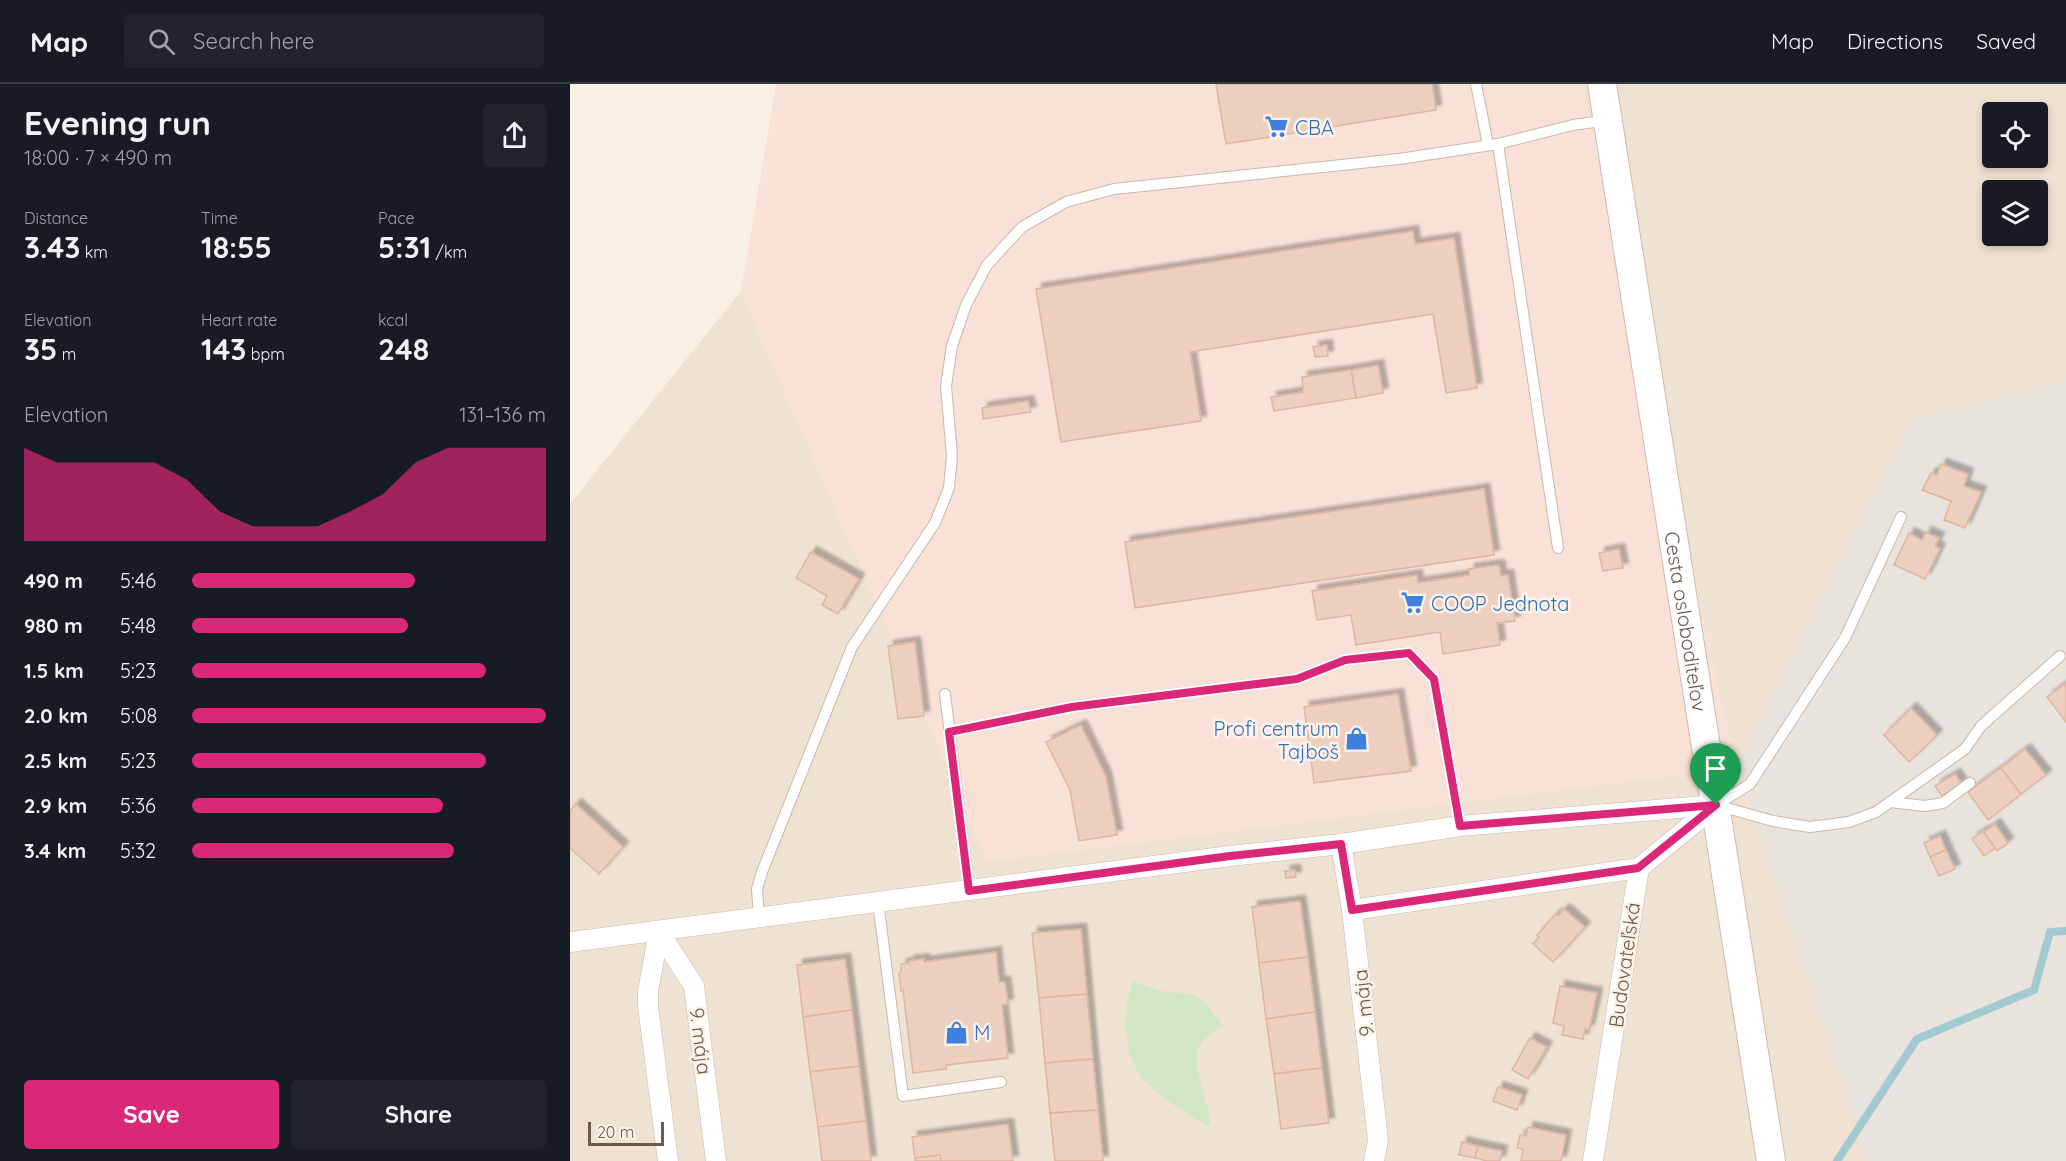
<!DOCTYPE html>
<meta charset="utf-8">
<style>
body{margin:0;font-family:Quicksand,sans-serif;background:#20242c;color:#f1f3f6;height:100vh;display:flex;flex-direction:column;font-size:22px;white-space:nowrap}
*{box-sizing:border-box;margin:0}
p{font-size:20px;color:#9ea1a6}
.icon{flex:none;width:33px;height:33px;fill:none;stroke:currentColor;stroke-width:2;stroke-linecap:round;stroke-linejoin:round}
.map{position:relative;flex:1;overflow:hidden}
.panel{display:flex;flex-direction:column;background:#171b24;width:570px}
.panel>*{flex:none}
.tools{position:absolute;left:1412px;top:18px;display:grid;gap:12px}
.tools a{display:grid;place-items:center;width:66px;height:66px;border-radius:6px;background:#171b24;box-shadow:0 3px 9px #0003;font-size:30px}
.scale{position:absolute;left:18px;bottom:15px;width:76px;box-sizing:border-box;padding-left:6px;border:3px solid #6f584c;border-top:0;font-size:16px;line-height:21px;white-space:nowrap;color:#6f584c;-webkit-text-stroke:4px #fdf4e9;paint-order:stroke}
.pin{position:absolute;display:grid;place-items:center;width:51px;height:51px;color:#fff;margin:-62px -26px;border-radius:50% 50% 50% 0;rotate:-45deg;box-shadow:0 0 6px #0007}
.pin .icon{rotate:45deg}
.round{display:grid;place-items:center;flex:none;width:63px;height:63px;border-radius:6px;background:#20242c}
.overview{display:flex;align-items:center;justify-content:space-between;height:102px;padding:0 24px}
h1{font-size:33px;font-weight:700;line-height:45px}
.figures{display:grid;grid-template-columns:repeat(3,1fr);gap:9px;height:102px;padding:6px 24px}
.figures div{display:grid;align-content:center}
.figures b{font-size:30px;font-weight:700}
.figures small{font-size:16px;font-weight:400}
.figures p{font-size:16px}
.chart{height:168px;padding:12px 24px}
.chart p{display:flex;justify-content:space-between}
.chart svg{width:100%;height:108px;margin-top:6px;fill:#db2777;opacity:.7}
.cta{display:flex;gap:12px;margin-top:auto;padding:12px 24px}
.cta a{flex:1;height:69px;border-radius:6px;background:#db2777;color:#fff;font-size:24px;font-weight:700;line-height:69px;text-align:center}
.cta a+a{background:#20242c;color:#f1f3f6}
ul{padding:0 24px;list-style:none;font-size:20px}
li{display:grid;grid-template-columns:96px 72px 1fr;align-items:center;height:45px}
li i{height:15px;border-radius:8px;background:#db2777}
header{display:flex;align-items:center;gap:36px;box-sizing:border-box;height:84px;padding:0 30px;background:#171b24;border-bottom:2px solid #363941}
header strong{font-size:28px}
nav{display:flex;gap:33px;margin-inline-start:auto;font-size:21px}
.search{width:420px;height:54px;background:#20242c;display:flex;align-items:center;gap:15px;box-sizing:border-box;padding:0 21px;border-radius:6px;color:#9ea1a6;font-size:22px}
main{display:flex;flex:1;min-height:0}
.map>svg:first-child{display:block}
.residential{fill:#f0e2d3;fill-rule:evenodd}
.commercial{fill:#f9e1d8}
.industrial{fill:#e9e3de}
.green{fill:#d2e5c4}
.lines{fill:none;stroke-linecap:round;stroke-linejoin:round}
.stream{stroke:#a2cbd1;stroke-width:8}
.building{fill:#eccfbe;stroke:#ddb6a0;stroke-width:1.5;filter:url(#shadow)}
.lane-casing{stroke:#c9b8ab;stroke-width:12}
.street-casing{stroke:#c9b8ab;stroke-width:21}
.secondary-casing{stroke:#cebaac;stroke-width:30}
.lane{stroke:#fff;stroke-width:10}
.street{stroke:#fff;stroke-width:20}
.secondary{stroke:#fff;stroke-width:28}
.route-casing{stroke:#fff;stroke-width:12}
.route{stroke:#db2777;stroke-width:8}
.labels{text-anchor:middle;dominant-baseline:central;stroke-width:5;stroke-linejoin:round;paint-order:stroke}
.shop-label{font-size:20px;fill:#366cbe;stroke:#fdf4e9;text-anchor:start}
.street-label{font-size:20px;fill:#6f584c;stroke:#fdf4e9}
</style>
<header>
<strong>Map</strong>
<div class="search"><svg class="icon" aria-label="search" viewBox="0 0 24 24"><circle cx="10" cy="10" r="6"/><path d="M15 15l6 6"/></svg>Search here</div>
<nav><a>Map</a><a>Directions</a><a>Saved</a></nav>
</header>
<main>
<section class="panel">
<div class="overview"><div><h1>Evening run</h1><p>18:00 · 7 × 490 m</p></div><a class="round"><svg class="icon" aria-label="share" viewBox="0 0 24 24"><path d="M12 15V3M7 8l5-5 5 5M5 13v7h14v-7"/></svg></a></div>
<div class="figures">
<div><p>Distance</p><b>3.43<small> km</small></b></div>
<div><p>Time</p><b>18:55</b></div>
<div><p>Pace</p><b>5:31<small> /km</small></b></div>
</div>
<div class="figures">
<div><p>Elevation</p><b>35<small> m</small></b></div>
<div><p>Heart rate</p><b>143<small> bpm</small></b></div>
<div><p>kcal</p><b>248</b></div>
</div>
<div class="chart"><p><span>Elevation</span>131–136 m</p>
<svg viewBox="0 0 160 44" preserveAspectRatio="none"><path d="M0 44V6L10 12L20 12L30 12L40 12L50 19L60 32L70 38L80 38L90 38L100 32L110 25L120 12L130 6L140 6L150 6L160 6V44z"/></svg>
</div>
<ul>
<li><b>490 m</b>5:46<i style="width:63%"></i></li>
<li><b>980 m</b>5:48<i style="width:61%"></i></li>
<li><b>1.5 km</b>5:23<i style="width:83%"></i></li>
<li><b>2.0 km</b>5:08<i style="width:100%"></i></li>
<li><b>2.5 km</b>5:23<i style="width:83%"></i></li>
<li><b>2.9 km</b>5:36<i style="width:71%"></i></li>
<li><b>3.4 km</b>5:32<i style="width:74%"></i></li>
</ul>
<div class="cta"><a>Save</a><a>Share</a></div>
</section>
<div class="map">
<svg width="1496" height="1077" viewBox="0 0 1496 1077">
<defs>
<filter id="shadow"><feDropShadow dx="5.5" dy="-5.5" stdDeviation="1.5" flood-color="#0004"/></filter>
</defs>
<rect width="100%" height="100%" fill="#f9f0e4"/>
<path class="residential" d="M1012 0H1496V296L1342 337 1167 684 1299 1077H0V420L171 207 418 777 1166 684ZM1422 28H1467V74H1422ZM1422 106H1467V152H1422Z"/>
<path class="commercial" d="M206 0H1012L1167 684 418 777 171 207Z"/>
<path class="industrial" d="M1496 296V1077H1299L1167 684 1342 337Z"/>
<path class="green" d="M562 897 590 907 622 910 637 920 653 942C648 945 641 948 637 952 611 975 642 1013 640 1042L634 1040C615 1028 593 1016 577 999 551 972 553 931 562 897Z"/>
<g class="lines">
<path class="stream" d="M1267 1077 1347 955 1464 906 1480 848 1496 847"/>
</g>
<g class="building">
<path d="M646 0H862L866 26 656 60Z"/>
<path d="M843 147 845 160 884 154 907 304 876 309 863 230 620 268 631 337 491 358 466 205Z"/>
<path d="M757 261 758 272 745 273 743 263Z"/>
<path d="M808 281 813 309 786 314 781 286Z"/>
<path d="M781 286 786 314 704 327 701 313 733 308 732 293Z"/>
<path d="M458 317 461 328 413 335 412 324Z"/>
<path d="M1371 380 1398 390 1394 402 1411 408 1395 444 1374 436 1381 417 1352 406 1361 389 1367 391Z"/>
<path d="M914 405 924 471 565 524 555 458Z"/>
<path d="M1356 448 1369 454 1365 462 1370 465 1355 495 1324 481 1339 449 1352 456Z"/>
<path d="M1049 465 1053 484 1033 487 1029 469Z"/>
<path d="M241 468 289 495 268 530 252 521 257 512 226 494Z"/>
<path d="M929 481 931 492 938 491 945 537 927 539 930 561 873 570 870 548 786 561 781 531 747 536 742 507 847 491 848 499 899 491V485Z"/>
<path d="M345 558 354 632 328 635 318 562Z"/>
<path d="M1495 600 1496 602V638L1477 613Z"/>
<path d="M828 610 841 687 744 699 734 623Z"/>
<path d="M1341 624 1367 651 1339 678 1314 651Z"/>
<path d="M511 641 536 693 547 751 509 757 500 706 476 658Z"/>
<path d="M1455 665 1476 691 1451 710 1431 684Z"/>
<path d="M1431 684 1451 710 1418 736 1398 708Z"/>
<path d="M1385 690 1392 700 1372 712 1365 702Z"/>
<path d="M6 720 53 763 29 790 0 764V727Z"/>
<path d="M1425 740 1438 759 1427 767 1414 748Z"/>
<path d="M1413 747 1425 764 1414 772 1402 755Z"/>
<path d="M1370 752 1376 766 1360 773 1354 759Z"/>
<path d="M1376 766 1385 785 1369 792 1360 773Z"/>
<path d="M725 786 726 793 716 794 715 787Z"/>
<path d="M730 817 738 873 689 879 682 823Z"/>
<path d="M994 825 1015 843 983 878 963 860 969 853 967 851 986 830 988 832Z"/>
<path d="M511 845 517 910 469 914 462 849Z"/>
<path d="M426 868 429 898H435L438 920 432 921 438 974 376 981V985L343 989 333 906 331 907 329 889 331 888V880L339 879V877L354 875V878Z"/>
<path d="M738 873 745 928 696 935 689 879Z"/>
<path d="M275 875 282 926 233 933 227 881Z"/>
<path d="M990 902 1027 909 1019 946 1015 945 1013 955 992 951 994 942 983 939Z"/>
<path d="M517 910 523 975 475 979 469 914Z"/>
<path d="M282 926 289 982 240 988 233 933Z"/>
<path d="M745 928 752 984 704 990 696 935Z"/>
<path d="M960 954 977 963 958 995 942 986Z"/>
<path d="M523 975 528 1026 480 1029 475 979Z"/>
<path d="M289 982 296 1037 248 1043 240 988Z"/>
<path d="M752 984 759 1039 711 1045 704 990Z"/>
<path d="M928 1003 952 1011 947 1026 923 1017Z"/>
<path d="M528 1026 533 1077H485L480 1029Z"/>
<path d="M296 1037 301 1077H252L248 1043Z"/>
<path d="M438 1040 443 1077H371L370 1071 345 1074 342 1053Z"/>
<path d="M958 1043 996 1051 991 1077H951L953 1065 947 1064 950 1051 956 1052Z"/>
<path d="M892 1058 908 1062 905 1074 889 1071Z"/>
<path d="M908 1062 932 1067 930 1077H917L905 1074Z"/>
<path d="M370 1071 371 1077H345V1074Z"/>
</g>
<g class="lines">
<defs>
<g id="lane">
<path d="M906 0 918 61"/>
<path d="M928 60 988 464"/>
<path d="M1331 433 1275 554 1180 700 1146 721 1203 737 1240 743 1279 738 1306 728 1395 665 1411 642 1490 572"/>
<path d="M375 610 399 807"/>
<path d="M379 648 502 623 727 595 775 576 839 569 864 595 890 742"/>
<path d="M1320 718 1355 722 1373 719 1400 699"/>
<path d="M308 818 333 1012 431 998"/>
<path d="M189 834 187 805 192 788 282 563 365 439 379 404 382 372 376 302 382 262 396 221 417 181 452 143 496 118 544 105 829 75 928 60 1003 41 1038 36"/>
</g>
<g id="street">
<path d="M771 760 782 826 808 1056 804 1077"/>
<path d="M782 826 1069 784"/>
<path d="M89 848 124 902 146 1077"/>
<path d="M89 848 78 907V922L98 1077"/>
<path d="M0 858 660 772 771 760 890 742 1146 721"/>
<path d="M1023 1077 1069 784 1146 721"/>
</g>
<g id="secondary">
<path id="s1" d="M1032 0 1201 1077"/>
</g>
</defs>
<use href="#lane" class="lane-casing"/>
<use href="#street" class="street-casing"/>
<use href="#secondary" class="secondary-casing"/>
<use href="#lane" class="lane"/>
<use href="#street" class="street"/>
<use href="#secondary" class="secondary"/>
</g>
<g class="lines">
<defs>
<path id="route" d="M839 569 864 595 890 742 1146 721 1068 784 782 826 771 760 660 772 399 807 379 648 502 623 727 595 775 576Z"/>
</defs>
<use href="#route" class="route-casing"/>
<use href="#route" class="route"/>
</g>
<defs>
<symbol id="supermarket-bare" viewBox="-9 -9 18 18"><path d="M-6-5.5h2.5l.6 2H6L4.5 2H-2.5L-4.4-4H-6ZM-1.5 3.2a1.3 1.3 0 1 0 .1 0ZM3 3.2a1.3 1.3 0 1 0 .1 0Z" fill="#3f7fe0" stroke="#fdf4e9" stroke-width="2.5" paint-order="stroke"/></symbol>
<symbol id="shop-bare" viewBox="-9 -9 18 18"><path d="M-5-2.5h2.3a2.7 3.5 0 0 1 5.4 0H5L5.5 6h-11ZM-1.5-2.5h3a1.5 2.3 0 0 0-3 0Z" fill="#3f7fe0" stroke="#fdf4e9" stroke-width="2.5" paint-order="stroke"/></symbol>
</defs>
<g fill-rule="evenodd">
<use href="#supermarket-bare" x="690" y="26" width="33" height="33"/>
<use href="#supermarket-bare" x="826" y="502" width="33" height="33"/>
<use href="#shop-bare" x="770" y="638" width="33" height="33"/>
<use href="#shop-bare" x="370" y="932" width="33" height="33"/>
</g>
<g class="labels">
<g class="shop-label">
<text x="725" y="43">CBA</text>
<text x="861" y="519">COOP Jednota</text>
<text x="769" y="644" text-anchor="end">Profi centrum<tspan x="769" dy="23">Tajboš</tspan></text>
<text x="404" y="948">M</text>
</g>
<g class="street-label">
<text stroke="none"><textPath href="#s1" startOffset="544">Cesta osloboditeľov</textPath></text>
<text transform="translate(1054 881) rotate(-82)">Budovateľská</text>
<text transform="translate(793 919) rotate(-96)">9. mája</text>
<text transform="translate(131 957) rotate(83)">9. mája</text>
</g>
</g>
</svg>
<div class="tools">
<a><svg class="icon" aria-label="locate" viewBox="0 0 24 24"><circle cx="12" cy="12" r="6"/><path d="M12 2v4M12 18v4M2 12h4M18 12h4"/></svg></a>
<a><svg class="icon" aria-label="layers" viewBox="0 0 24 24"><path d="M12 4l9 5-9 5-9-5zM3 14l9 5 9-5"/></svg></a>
</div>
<div class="scale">20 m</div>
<div class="pin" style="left:1146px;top:721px;background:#1e9e55"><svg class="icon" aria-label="arrive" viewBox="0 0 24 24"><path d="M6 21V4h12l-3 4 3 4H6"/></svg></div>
</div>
</main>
